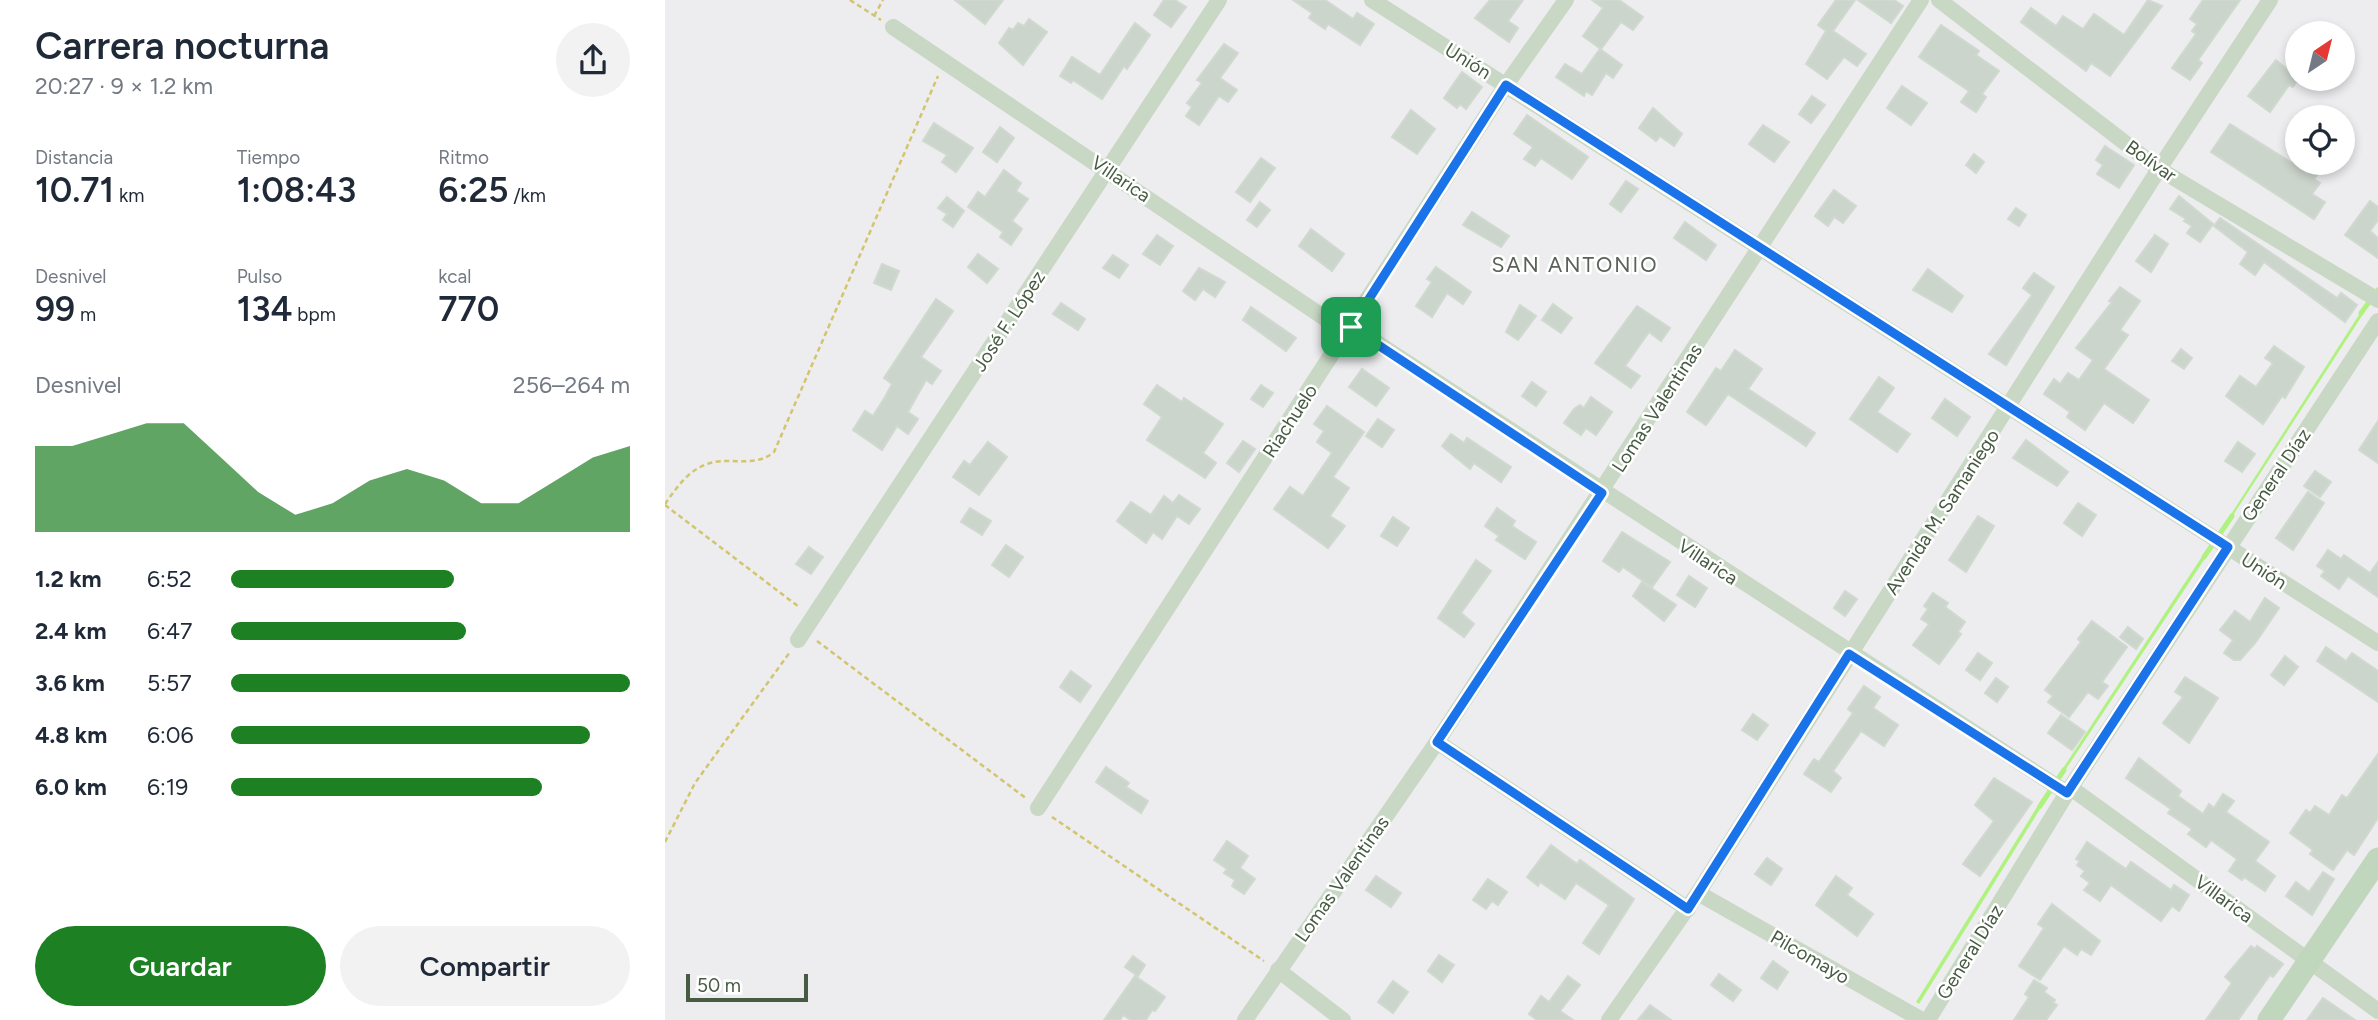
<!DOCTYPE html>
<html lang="es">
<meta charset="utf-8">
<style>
body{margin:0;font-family:Figtree,sans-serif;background:#f2f2f3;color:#1f2937;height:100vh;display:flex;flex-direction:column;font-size:26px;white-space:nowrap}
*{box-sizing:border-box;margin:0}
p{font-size:23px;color:#747a83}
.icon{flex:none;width:38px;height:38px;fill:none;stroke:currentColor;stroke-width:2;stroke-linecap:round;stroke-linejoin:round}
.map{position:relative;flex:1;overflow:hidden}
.side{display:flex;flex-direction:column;background:#fff;width:665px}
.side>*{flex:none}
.needle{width:46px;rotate:35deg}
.tools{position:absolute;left:1620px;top:21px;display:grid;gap:14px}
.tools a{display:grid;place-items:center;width:70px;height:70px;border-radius:50%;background:#fff;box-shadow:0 4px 10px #0003;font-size:35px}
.scale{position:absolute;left:21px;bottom:18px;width:122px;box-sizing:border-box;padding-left:7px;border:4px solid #475b43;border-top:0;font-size:19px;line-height:24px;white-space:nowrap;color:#475b43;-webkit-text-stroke:5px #fff;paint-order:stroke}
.pin{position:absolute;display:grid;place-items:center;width:60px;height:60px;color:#fff;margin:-30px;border-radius:14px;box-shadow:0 4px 10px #0006}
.round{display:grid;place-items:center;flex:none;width:74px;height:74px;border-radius:37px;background:#f2f2f3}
.headline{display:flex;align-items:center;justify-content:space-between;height:119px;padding:0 35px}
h1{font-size:38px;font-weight:600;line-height:52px}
.metrics{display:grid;grid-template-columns:repeat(3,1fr);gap:10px;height:119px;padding:7px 35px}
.metrics div{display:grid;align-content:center}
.metrics b{font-size:35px;font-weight:600}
.metrics small{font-size:19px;font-weight:400}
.metrics p{font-size:19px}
.chart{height:196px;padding:14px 35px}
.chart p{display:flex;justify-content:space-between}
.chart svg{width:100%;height:126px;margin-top:7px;fill:#1d8023;opacity:.7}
.action{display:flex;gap:14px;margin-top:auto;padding:14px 35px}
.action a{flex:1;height:80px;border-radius:42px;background:#1d8023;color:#fff;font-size:28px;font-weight:600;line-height:80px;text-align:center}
.action a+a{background:#f2f2f3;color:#1f2937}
ul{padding:0 35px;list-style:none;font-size:23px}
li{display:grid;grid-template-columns:112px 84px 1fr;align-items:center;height:52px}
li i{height:18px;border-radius:9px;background:#1d8023}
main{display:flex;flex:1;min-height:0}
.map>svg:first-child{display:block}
.water{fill:#b0f27f}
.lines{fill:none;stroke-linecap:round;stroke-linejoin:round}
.stream{stroke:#b0f27f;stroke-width:5}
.building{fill:#ccd5cc;stroke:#d0d9d0;stroke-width:2}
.path{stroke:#d2c56c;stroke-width:2.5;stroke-dasharray:5 3.5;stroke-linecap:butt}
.street{stroke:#c8d8c4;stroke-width:16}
.secondary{stroke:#c0d7bd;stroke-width:23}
.route-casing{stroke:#fff;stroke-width:14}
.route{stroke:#1a73e8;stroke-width:9}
.labels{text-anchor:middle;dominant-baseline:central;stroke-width:5;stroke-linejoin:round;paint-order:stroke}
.street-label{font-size:19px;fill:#475b43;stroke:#fff}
.neighbourhood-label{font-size:21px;letter-spacing:2px;fill:#596258;stroke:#fff}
</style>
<main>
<section class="side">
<div class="headline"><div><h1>Carrera nocturna</h1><p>20:27 · 9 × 1.2 km</p></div><a class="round"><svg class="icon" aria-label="share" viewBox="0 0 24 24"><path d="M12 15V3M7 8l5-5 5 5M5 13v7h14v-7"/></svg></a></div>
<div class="metrics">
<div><p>Distancia</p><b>10.71<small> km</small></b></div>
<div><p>Tiempo</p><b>1:08:43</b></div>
<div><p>Ritmo</p><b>6:25<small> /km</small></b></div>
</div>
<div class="metrics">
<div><p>Desnivel</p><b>99<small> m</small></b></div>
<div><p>Pulso</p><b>134<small> bpm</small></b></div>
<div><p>kcal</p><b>770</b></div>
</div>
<div class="chart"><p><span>Desnivel</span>256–264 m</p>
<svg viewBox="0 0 160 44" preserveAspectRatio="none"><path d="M0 44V14L10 14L20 10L30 6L40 6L50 18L60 30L70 38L80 34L90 26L100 22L110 26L120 34L130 34L140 26L150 18L160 14V44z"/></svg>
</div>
<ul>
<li><b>1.2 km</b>6:52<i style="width:56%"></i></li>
<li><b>2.4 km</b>6:47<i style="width:59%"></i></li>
<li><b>3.6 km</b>5:57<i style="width:100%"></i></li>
<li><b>4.8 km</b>6:06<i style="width:90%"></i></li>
<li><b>6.0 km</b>6:19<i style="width:78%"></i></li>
</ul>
<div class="action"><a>Guardar</a><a>Compartir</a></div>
</section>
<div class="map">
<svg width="1713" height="1020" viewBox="0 0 1713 1020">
<rect width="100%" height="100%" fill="#edecef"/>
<g class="water">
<path d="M1699 307 1702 308 1565 520 1563 519Z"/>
<path d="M1540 552 1543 554 1397 775 1395 773Z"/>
<path d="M1377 799 1380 801 1254 1004 1251 1002Z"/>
</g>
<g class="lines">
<g class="stream">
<path d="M1696 313 1713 290"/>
<path d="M1539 557 1567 516"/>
<path d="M1375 806 1399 770"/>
</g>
</g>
<g class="building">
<path d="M290 0H338L320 24Z"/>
<path d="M499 0H510L521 7 506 27 489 15Z"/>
<path d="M628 0H660L688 19 692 13 709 24 695 45 663 24 660 29 644 18 647 13Z"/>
<path d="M825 0H858L843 21 853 28 844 42 810 18Z"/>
<path d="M927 0H954L978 17 968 30 956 22 936 49 918 36 938 8Z"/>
<path d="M1171 0H1190L1168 31 1201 54 1192 66 1179 57 1162 79 1141 64 1161 31 1153 25Z"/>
<path d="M1193 0H1229L1238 6 1226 23Z"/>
<path d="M1483 0 1497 6 1445 76 1426 63 1421 71 1356 22 1366 8 1391 26 1398 16 1418 29 1429 14 1459 35Z"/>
<path d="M1538 0H1575L1533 60 1537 63 1525 80 1507 68 1531 34 1527 31 1532 24 1525 19Z"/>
<path d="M364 19 382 32 358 65 334 43 344 28 348 30 353 23 359 26Z"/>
<path d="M470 23 485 35 462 69 459 66 437 99 408 80 406 83 395 76 407 57 435 75Z"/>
<path d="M1276 25 1314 51 1311 55 1334 71 1317 94 1321 97 1311 112 1296 102 1304 91 1254 57Z"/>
<path d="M559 44 573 53 555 78 572 90 563 102 554 96 534 125 521 116 527 107 522 103 537 83 532 80Z"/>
<path d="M935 49 957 65 948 78 941 73 927 95 921 91 919 96 891 77 900 64 917 74Z"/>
<path d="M1611 60 1633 79 1628 87 1624 85 1605 112 1583 96Z"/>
<path d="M797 72 817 87 801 109 795 104 792 108 779 98Z"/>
<path d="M1237 86 1262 103 1246 125 1222 108Z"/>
<path d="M1147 96 1160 105 1146 123 1134 114Z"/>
<path d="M988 108 1017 134 1009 146 995 136 991 141 974 128Z"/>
<path d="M746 110 770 129 752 154 727 137Z"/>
<path d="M862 115 923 157 907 179 876 158 870 166 859 159 868 147 849 134Z"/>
<path d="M269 123 308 148 291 172 277 162 282 155 258 141Z"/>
<path d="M1565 124 1627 163H1661L1649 179 1655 183 1647 194 1660 202 1649 219 1546 152Z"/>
<path d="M1098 125 1124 142 1109 162 1084 144Z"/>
<path d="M335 127 349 138 332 162 318 152Z"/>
<path d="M1440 146 1469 165 1454 188 1432 174 1438 165 1431 160Z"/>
<path d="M1309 154 1319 162 1311 173 1301 165Z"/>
<path d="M596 158 610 168 585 202 571 192Z"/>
<path d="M339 170 356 183 351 191 363 199 347 221 357 229 346 245 335 237 338 232 303 207 313 192 320 197Z"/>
<path d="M961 181 973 189 956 212 945 204Z"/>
<path d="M1169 190 1191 206 1178 223 1169 217 1163 226 1150 216Z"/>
<path d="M1514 196 1548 224 1535 242 1522 233 1527 226 1519 221 1521 219 1505 209Z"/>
<path d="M282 197 299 211 288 227 278 220 282 214 273 208Z"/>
<path d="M1705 201 1713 207V220L1705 231 1713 238V258L1680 235Z"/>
<path d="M595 202 605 210 592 227 582 220Z"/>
<path d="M1351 208 1361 215 1354 226 1343 219Z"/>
<path d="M807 212 844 236 836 247 798 225Z"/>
<path d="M1555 218 1672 298 1676 293 1692 305 1680 322 1599 262 1590 275 1575 264 1583 252 1549 226Z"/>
<path d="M1020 222 1051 245 1041 260 1009 238Z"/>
<path d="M646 229 679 254 667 271 634 246Z"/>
<path d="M492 235 508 246 495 265 478 254Z"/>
<path d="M1490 235 1503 244 1486 272 1471 261Z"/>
<path d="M313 254 333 269 322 283 303 267Z"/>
<path d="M448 255 463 265 454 278 438 268Z"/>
<path d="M217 264 234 271 226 290 209 283Z"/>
<path d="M771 267 806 292 798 304 782 293 767 317 751 306 767 282 762 279Z"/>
<path d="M534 268 560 282 550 297 538 289 530 300 518 291Z"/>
<path d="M1263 269 1298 296 1287 312 1248 290Z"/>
<path d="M1369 273 1389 287 1341 365 1324 354 1367 295 1358 288Z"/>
<path d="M1455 287 1475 301 1455 330 1463 335 1439 369 1484 400 1468 423 1439 403 1420 430 1402 417 1405 412 1379 394 1389 379 1395 384 1403 373 1414 380 1428 360 1411 348 1447 302 1444 301Z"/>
<path d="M271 299 288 311 256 357 276 371 267 384 261 380 243 412 253 419 243 434 232 426 217 450 188 430 200 411 208 416 220 397 227 384 219 378Z"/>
<path d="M396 303 420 319 413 330 388 314Z"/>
<path d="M888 304 907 318 896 333 877 320Z"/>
<path d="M855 305 871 316 853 340 841 332Z"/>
<path d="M972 306 1005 328 996 341 984 332 960 366 975 376 966 388 930 363Z"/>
<path d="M586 307 631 338 621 351 578 320Z"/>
<path d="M1609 346 1639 367 1620 398 1617 396 1598 424 1561 396 1575 376 1591 387 1608 363 1600 358Z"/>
<path d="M1516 349 1527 358 1519 369 1507 361Z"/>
<path d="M1070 350 1097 369 1083 389 1150 433 1141 446 1063 394 1041 425 1022 412 1051 368 1056 371Z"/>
<path d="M697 369 724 388 711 406 684 387Z"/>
<path d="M1214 377 1229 388 1212 412 1245 434 1232 452 1185 419Z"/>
<path d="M867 382 881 392 871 406 857 396Z"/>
<path d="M492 385 517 402 519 398 558 424 538 453 551 463 540 478 482 440 497 417 479 404Z"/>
<path d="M596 385 608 393 598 407 586 399Z"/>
<path d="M926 397 947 412 931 435 921 428 916 435 899 423 909 409 915 405 919 408Z"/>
<path d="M1280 399 1305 417 1292 436 1267 418Z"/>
<path d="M662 406 699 432 668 477 684 488 665 516 680 526 663 548 609 509 625 487 638 496 667 453 652 442 659 431 649 424Z"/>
<path d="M713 419 729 430 717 447 701 436Z"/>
<path d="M1713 421V463L1694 450Z"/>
<path d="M786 434 799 443 802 438 846 467 836 482 809 463 805 469 777 446Z"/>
<path d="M1361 440 1403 472 1392 486 1348 458Z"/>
<path d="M578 441 590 449 574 472 562 463Z"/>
<path d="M323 442 342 457 314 495 288 477 299 461 305 465Z"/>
<path d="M1573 442 1590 454 1577 472 1560 461Z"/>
<path d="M1650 471 1666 482 1655 497 1639 486Z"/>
<path d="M1643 492 1659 503 1628 550 1611 538Z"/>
<path d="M514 495 535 509 524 524 512 516 497 539 488 532 481 543 452 521 466 502 486 515 499 496 508 503Z"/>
<path d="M1413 503 1431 515 1417 536 1399 523Z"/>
<path d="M305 508 326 521 317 535 296 522Z"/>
<path d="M832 508 850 521 847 526 871 542 860 559 831 540 834 536 820 526Z"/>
<path d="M1313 516 1329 526 1301 572 1284 560Z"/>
<path d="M728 517 744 528 732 546 716 536Z"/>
<path d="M957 532 1005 562 987 587 958 567 954 572 938 561Z"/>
<path d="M341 545 358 557 344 577 327 565Z"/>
<path d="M144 547 158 557 146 574 131 564Z"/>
<path d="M1663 550 1676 559 1679 555 1705 573 1713 562V597L1683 576 1674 589 1656 576 1660 571 1652 566Z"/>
<path d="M811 560 826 571 796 613 809 624 799 637 773 618Z"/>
<path d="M1024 576 1042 588 1030 607 1012 595Z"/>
<path d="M977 582 1011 605 999 621 968 596Z"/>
<path d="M1180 591 1192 599 1180 616 1169 608Z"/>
<path d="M1268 593 1283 603 1280 607 1300 622 1293 632 1296 634 1274 664 1248 645 1264 624 1256 619 1263 609 1259 606Z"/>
<path d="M1600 598 1614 608 1591 642 1575 660H1569L1559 653 1568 640 1555 630 1570 611 1585 622Z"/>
<path d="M1427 621 1462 647 1437 682 1443 686 1433 699 1423 692 1404 717 1383 702 1388 696 1380 690 1416 642 1413 639Z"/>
<path d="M1463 627 1478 639 1471 649 1455 637Z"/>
<path d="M1661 647 1681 661 1687 653 1713 671V702L1652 661Z"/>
<path d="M1313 653 1327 663 1315 680 1301 670Z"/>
<path d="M1620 656 1633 667 1619 685 1606 675Z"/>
<path d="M406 671 426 686 415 702 395 687Z"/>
<path d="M1520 677 1553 698 1524 743 1498 723 1518 697 1510 692Z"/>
<path d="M1331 678 1343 687 1332 702 1320 693Z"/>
<path d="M1199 686 1215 697 1208 708 1233 725 1219 746 1196 731 1168 771 1176 778 1166 792 1139 774 1149 759 1154 762 1188 713 1183 709Z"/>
<path d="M1088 714 1103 725 1092 740 1077 730Z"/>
<path d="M1396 715 1420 732 1407 750 1383 733Z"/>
<path d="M1713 754V818L1689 855 1682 850 1668 870 1645 854 1648 850 1625 833 1641 810 1645 813 1650 806 1664 815 1677 795 1682 798Z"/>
<path d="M1474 758 1516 791 1513 796 1538 814 1544 804 1549 808 1558 794 1569 801 1561 812 1604 842 1590 861 1610 876 1600 891 1579 877 1577 880 1564 871 1572 859 1546 840 1541 847 1523 834 1527 829 1503 813 1506 809 1461 778Z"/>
<path d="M441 767 464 783 461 787 483 801 476 813 431 782Z"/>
<path d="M1329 778 1367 802 1315 876 1298 864 1329 821 1310 805Z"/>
<path d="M562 841 583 856 575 868 590 879 579 894 567 886 570 880 559 873 562 869 549 860Z"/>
<path d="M1422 842 1461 869 1466 862 1506 890 1509 885 1524 895 1514 911 1507 906 1496 921 1446 885 1435 901 1419 890 1425 883 1416 876 1420 871 1412 865 1415 861 1411 859Z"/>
<path d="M886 845 912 864 915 860 969 899 934 954 918 943 944 905 911 883 900 899 875 882 873 886 862 877Z"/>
<path d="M1102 858 1117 869 1106 885 1090 874Z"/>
<path d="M1658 872 1669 879 1647 915 1621 896 1631 882 1644 892Z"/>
<path d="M711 876 736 893 726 907 701 890Z"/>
<path d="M1171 876 1187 888 1182 895 1208 914 1192 936 1151 905Z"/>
<path d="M823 879 842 892 833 905 827 901 821 909 808 900Z"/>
<path d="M1387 904 1435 941 1426 955 1416 949 1412 955 1399 946 1375 980 1354 966 1379 928 1373 924Z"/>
<path d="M1586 946 1590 949 1592 946 1618 964 1608 977 1605 975 1573 1020H1541L1567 983 1560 977Z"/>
<path d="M774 955 789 965 777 982 763 971Z"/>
<path d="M468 956 480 965 473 976 460 967Z"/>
<path d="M1108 961 1123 972 1112 989 1096 978Z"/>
<path d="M1054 974 1076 990 1068 1001 1046 985Z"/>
<path d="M470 976 500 997 490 1011 487 1010 481 1020H466L458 1015 455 1020H439Z"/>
<path d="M903 976 915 985 895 1011 908 1020H872L864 1014 876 996 884 1002Z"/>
<path d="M1369 980 1382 988 1379 992 1390 1000 1388 1003 1392 1005 1381 1020H1349L1364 997 1360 994Z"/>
<path d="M728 981 743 992 728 1013 713 1002Z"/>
<path d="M1658 998 1690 1020H1642Z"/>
<path d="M985 1005 1006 1020H973Z"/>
</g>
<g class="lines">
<g class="path">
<path d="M185 0 216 20"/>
<path d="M209 16 218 0"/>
<path d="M0 504C12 487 24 469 45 463 67 457 90 468 109 452L273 76"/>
<path d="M0 505 134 607"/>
<path d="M152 641 362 799"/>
<path d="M387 817 599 961"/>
<path d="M0 842 30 783 125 652"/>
</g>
<g class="street">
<path d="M707 0 1713 643"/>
<path d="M1274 0 1494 169 1713 300"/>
<path d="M228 27 682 333"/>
<path d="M686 326 1402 793"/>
<path d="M133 640 554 0"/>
<path d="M772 742 1023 909"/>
<path d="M1406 788 1713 1011"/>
<path d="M373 808 841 85 901 0"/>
<path d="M1033 893 1257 1020"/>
<path d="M613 970 678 1020"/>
<path d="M580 1020 772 742 1256 0"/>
<path d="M944 1020 1033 893 1494 169 1605 0"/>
<path d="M1263 1020 1402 793 1713 321"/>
</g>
<path class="secondary" d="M1604 1020 1713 859"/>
</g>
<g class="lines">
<defs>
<path id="route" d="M841 85 1563 547 1402 793 1184 654 1023 909 772 742 937 493 686 327Z"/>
</defs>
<use href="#route" class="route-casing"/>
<use href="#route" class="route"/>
</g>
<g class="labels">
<g class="street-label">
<text transform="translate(803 61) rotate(32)">Unión</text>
<text transform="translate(1486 161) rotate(35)">Bolívar</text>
<text transform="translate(456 179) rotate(34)">Villarica</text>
<text transform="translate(344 321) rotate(-57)">José F. López</text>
<text transform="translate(992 408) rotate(-57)">Lomas Valentinas</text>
<text transform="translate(625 421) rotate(-57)">Riachuelo</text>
<text transform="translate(1611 475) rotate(-56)">General Díaz</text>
<text transform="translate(1277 512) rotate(-57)">Avenida M. Samaniego</text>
<text transform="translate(1043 562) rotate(33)">Villarica</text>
<text transform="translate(1599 571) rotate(33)">Unión</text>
<text transform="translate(677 879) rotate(-55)">Lomas Valentinas</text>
<text transform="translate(1559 899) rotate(36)">Villarica</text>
<text transform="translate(1305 952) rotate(-58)">General Díaz</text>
<text transform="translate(1145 957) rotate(30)">Pilcomayo</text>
</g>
<g class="neighbourhood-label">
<text x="910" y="264">SAN ANTONIO</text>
</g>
</g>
</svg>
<div class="tools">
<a><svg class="needle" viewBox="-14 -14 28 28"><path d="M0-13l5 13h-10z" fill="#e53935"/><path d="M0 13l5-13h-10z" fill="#747a83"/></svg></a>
<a><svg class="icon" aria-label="locate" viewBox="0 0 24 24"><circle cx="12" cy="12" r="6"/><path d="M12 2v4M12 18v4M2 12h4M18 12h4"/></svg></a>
</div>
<div class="scale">50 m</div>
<div class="pin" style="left:686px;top:327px;background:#1e9e55"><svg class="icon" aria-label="arrive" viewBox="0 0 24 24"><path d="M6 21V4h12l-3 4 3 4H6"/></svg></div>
</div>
</main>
